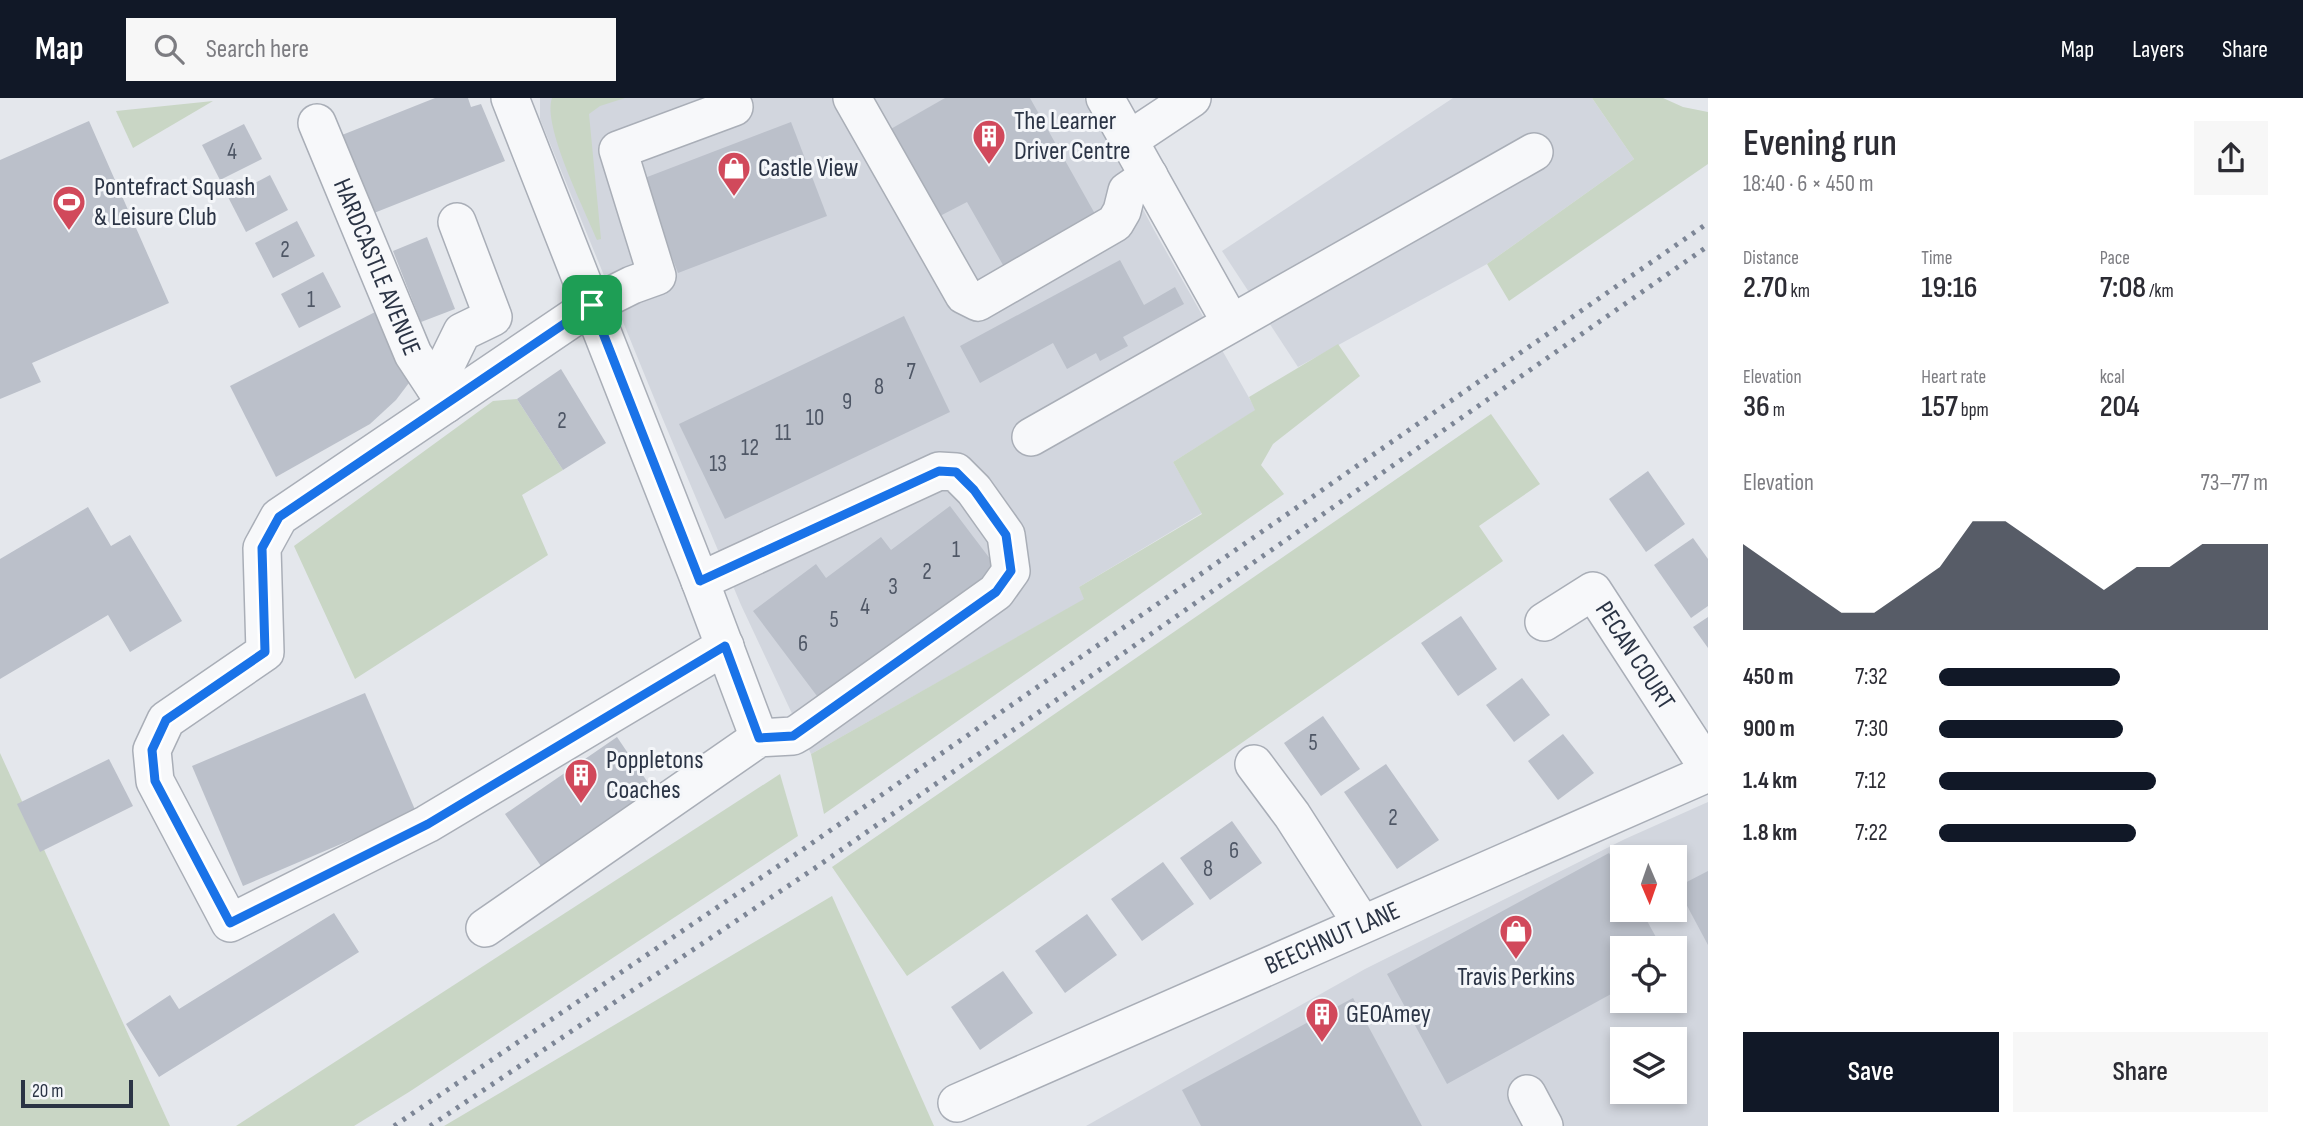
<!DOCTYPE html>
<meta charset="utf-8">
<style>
body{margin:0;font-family:"Sofia Sans Condensed",sans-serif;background:#f7f7f7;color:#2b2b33;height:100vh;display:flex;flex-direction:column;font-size:26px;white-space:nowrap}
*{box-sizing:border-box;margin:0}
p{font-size:23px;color:#7c7c81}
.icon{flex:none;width:38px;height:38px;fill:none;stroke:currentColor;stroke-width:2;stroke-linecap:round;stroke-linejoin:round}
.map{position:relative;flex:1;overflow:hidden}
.sheet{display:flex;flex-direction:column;background:#fff;width:595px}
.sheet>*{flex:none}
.needle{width:46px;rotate:178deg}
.tools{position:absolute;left:1610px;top:747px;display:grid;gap:14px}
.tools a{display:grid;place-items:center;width:77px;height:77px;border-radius:0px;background:#fff;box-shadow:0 4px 10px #0003;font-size:35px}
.scale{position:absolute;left:21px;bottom:18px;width:112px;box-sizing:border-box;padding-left:7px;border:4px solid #2b3445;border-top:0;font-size:19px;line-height:24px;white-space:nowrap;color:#2b3445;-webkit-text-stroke:5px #f4f6f9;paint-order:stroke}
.pin{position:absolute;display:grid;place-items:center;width:60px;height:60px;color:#fff;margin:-30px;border-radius:14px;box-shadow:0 4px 10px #0006}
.round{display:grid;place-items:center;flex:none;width:74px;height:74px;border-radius:0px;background:#f7f7f7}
.headline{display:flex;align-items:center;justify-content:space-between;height:119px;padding:0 35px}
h1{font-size:38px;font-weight:600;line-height:52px}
.stats{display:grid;grid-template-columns:repeat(3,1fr);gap:10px;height:119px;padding:7px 35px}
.stats div{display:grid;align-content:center}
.stats b{font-size:30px;font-weight:600}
.stats small{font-size:19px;font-weight:400}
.stats p{font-size:19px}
.chart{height:196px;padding:14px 35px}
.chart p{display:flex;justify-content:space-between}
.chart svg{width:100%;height:126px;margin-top:7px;fill:#111827;opacity:.7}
.primary-button{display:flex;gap:14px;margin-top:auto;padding:14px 35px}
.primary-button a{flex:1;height:80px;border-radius:0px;background:#111827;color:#fff;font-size:28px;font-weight:600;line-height:80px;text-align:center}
.primary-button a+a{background:#f7f7f7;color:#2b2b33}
ul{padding:0 35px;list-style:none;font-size:23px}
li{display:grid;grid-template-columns:112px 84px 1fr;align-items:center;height:52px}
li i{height:18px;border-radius:9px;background:#111827}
header{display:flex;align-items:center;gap:42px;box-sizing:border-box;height:98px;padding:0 35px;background:#111827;color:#fff}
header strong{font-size:33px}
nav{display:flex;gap:38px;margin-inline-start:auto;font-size:24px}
.search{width:490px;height:63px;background:#f7f7f7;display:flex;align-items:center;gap:18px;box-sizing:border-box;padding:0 24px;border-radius:0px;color:#7c7c81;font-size:26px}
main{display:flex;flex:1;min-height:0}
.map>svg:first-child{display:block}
.built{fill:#d2d6de;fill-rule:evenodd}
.green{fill:#c9d6c5}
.building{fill:#bbc0ca}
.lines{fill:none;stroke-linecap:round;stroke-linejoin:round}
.minor-casing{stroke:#a9aeb7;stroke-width:40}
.minor{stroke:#f7f8fa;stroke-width:37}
.rail{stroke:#7d8696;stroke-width:5;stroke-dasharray:3.5 7;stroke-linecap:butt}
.route-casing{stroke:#fff;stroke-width:14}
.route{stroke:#1a73e8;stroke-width:9}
.labels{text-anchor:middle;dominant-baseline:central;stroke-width:6;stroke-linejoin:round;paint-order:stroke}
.number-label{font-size:23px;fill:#4f5766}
.poi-label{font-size:26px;fill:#2b3445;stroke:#f4f6f9;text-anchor:start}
.street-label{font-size:26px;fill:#2b3445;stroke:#f4f6f9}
</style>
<header>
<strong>Map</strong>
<div class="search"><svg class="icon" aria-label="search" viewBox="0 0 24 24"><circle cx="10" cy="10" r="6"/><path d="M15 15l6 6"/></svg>Search here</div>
<nav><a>Map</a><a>Layers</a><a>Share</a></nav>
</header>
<main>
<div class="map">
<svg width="1708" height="1028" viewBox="0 0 1708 1028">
<rect width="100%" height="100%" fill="#e4e7ec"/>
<g class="built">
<path d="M540 0H1084L1154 132 1256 312 1173 364 1202 415 1079 489 1085 501 811 656 741 507 659 312 540 21Z"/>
<path d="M1453 0H1592L1634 61 1487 166 1298 269 1222 153Z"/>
<path d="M1708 704V1028H1086L1365 871 1625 741ZM1622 760H1675V812H1622ZM1622 850H1675V903H1622ZM1622 942H1675V994H1622Z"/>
</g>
<g class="green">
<path d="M552 0H625L600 8 589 16 601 141 597 142C585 112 542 28 552 0Z"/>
<path d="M1592 0H1663L1683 9 1708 14V66L1509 203 1487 166 1634 61Z"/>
<path d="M213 3 133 50 116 13Z"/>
<path d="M1338 246 1360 278 1273 346 1261 367 1284 396 824 716 811 656 1084 501 1079 489 1202 416 1173 364 1255 312 1249 299Z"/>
<path d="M517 301 563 372 522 397 548 457 355 581 294 448 493 303Z"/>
<path d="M1491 316 1540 386 1479 428 1503 463 907 878 832 769Z"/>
<path d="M0 655 170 1028H0Z"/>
<path d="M780 676 798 738 409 994 354 1028H236Z"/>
<path d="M832 798 934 1028H444Z"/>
</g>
<g class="building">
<path d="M435 0H468L471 9 481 6 505 63 374 115 342 37Z"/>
<path d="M945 0H1030L1099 123 1007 174 967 104 938 119 889 32Z"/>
<path d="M89 23 169 205 32 265 41 284 0 301V62Z"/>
<path d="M791 24 827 118 678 175 642 81Z"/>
<path d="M244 26 262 61 220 82 202 47Z"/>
<path d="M270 77 288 112 246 134 228 99Z"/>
<path d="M297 123 315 158 273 180 255 145Z"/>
<path d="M427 139 455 211 421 224 393 153Z"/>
<path d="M1120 162 1144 207 1175 189 1184 206 1123 239 1128 248 1100 263 1096 255 1067 271 1053 245 980 285 960 248Z"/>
<path d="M323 174 341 209 299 230 281 196Z"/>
<path d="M381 211 415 277 396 302 370 326 276 379 230 288Z"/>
<path d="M904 218 950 314 725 421 679 326Z"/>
<path d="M561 271 606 345 563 372 517 301Z"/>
<path d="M1648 373 1685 426 1646 454 1609 401Z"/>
<path d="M950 408 997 470 820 602 753 513 816 466 826 480 881 439 891 452Z"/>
<path d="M88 409 111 448 130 437 182 523 130 554 108 517 0 581V461Z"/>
<path d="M1693 440 1708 461V508L1691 520 1654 467Z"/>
<path d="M1461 518 1497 571 1458 598 1421 545Z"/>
<path d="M1708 519V550L1693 529Z"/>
<path d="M1522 580 1550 617 1514 644 1486 607Z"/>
<path d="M365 595 416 714 243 788 192 668Z"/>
<path d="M1323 618 1360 671 1321 698 1284 645Z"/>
<path d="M1563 636 1594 675 1558 702 1528 663Z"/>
<path d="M617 639 657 698 545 774 505 716Z"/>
<path d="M109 661 133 708 40 754 17 706Z"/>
<path d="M1386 666 1439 742 1397 771 1344 694Z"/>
<path d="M1232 723 1262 765 1210 802 1180 760Z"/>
<path d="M1609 755 1622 778V812H1641L1662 850H1622V890L1447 986 1387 876Z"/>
<path d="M1163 764 1194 806 1142 843 1111 801Z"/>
<path d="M1708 773V847L1677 789Z"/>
<path d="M334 815 359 854 159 979 126 926 170 897 179 911Z"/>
<path d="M1087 816 1117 857 1065 895 1035 853Z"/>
<path d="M1003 873 1033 915 980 952 951 909Z"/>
<path d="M1353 900 1422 1028H1201L1182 992Z"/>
</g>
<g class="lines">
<defs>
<g id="minor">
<path d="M510 0 700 483 759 640"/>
<path d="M852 0 964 197 978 204 1115 125 1122 113 1127 93 1149 78"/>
<path d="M1105 0 1231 225"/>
<path id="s1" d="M317 25 413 256 446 306"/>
<path d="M1129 42 1192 0"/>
<path d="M435 289 462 234 493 219 457 124"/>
<path d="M1031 339 1534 54"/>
<path id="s2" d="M1544 524 1593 493 1708 670"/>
<path d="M725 548 427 726 230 825 155 683 152 652 166 622 265 554 262 450 279 419 592 207 632 187 657 178 618 52 734 9"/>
<path d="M1254 666 1292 717 1362 826"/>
<path d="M485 830 759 640 793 638 800 634 996 494 1011 473 1006 437 974 392 956 374 939 373 700 483"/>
<path d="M1527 996 1544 1028"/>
<path id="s3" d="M957 1005 1708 675"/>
</g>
</defs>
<use href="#minor" class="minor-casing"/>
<use href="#minor" class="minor"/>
<g class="rail">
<path d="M394 1028 802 752 1708 125"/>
<path d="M430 1028 818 768 1708 148"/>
</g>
</g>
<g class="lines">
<defs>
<path id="route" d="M592 207 700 483 939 373 956 374 974 392 1006 437 1011 473 996 494 793 638 759 640 725 548 428 726 230 825 155 683 152 652 166 622 265 554 262 450 279 419Z"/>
</defs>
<use href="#route" class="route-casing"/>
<use href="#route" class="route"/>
</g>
<defs>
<symbol id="building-pin" viewBox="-11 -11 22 30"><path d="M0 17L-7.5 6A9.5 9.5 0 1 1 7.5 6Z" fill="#d1495b" stroke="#f4f6f9"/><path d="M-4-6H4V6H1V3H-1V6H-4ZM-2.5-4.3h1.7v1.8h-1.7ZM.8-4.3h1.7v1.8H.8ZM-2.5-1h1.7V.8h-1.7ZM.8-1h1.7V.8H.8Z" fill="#fff"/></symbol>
<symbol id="shop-pin" viewBox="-11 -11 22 30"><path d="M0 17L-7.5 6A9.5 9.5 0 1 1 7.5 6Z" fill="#d1495b" stroke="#f4f6f9"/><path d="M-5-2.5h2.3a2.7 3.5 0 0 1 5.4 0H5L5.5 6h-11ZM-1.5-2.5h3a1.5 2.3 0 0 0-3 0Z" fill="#fff"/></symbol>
<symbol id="stadium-pin" viewBox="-11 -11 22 30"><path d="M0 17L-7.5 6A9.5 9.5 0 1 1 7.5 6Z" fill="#d1495b" stroke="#f4f6f9"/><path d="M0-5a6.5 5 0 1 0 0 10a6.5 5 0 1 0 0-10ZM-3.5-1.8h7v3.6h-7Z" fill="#fff"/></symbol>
</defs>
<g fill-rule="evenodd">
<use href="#building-pin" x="970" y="19" width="38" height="52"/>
<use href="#shop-pin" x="715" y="51" width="38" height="52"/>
<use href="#stadium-pin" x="50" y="85" width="38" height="52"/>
<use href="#building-pin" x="562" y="658" width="38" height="52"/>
<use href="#shop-pin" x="1497" y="814" width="38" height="52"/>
<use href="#building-pin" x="1303" y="897" width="38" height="52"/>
</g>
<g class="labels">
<g class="number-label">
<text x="232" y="54">4</text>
<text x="285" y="152">2</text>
<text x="311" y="202">1</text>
<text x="911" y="274">7</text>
<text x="879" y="289">8</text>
<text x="847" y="304">9</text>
<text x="815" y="320">10</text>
<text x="562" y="323">2</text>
<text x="783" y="335">11</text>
<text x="750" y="350">12</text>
<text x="718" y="366">13</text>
<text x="956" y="452">1</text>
<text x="927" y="474">2</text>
<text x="893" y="489">3</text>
<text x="865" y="509">4</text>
<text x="834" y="522">5</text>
<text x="803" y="546">6</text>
<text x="1313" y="645">5</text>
<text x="1393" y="720">2</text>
<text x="1234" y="753">6</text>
<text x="1208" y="771">8</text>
</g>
<g class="poi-label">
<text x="1014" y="23">The Learner<tspan x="1014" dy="30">Driver Centre</tspan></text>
<text x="758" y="70">Castle View</text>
<text x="94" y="89">Pontefract Squash<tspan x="94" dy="30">&amp; Leisure Club</tspan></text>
<text x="606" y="662">Poppletons<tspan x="606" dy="30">Coaches</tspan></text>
<text x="1516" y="879" text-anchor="middle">Travis Perkins</text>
<text x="1346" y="916">GEOAmey</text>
</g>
<g class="street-label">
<text stroke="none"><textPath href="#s1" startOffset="156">HARDCASTLE AVENUE</textPath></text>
<text stroke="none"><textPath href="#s2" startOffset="135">PECAN COURT</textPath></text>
<text stroke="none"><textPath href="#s3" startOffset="410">BEECHNUT LANE</textPath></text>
</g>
</g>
</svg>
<div class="tools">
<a><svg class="needle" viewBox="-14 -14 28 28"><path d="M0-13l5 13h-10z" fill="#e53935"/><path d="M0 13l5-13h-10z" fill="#7c7c81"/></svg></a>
<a><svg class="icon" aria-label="locate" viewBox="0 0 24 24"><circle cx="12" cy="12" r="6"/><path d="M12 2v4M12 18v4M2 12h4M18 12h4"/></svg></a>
<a><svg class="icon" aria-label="layers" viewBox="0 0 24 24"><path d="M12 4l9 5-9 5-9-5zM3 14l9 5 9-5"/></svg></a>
</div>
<div class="scale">20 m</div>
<div class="pin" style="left:592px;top:207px;background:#1e9e55"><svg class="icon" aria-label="arrive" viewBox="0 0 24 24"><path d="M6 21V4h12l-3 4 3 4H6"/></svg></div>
</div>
<section class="sheet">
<div class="headline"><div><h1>Evening run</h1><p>18:40 · 6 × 450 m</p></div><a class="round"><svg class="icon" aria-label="share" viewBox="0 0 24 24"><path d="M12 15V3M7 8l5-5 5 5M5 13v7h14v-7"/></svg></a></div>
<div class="stats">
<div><p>Distance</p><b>2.70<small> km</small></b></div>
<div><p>Time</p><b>19:16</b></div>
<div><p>Pace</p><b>7:08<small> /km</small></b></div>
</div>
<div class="stats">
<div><p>Elevation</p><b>36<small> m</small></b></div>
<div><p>Heart rate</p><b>157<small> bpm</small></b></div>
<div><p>kcal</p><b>204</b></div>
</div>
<div class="chart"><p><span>Elevation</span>73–77 m</p>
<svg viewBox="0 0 160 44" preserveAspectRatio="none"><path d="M0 44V14L10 22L20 30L30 38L40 38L50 30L60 22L70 6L80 6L90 14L100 22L110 30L120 22L130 22L140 14L150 14L160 14V44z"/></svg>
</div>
<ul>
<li><b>450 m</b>7:32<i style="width:55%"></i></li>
<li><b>900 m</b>7:30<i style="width:56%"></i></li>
<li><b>1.4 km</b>7:12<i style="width:66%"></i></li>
<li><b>1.8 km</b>7:22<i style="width:60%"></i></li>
</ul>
<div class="primary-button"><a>Save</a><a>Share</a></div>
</section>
</main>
